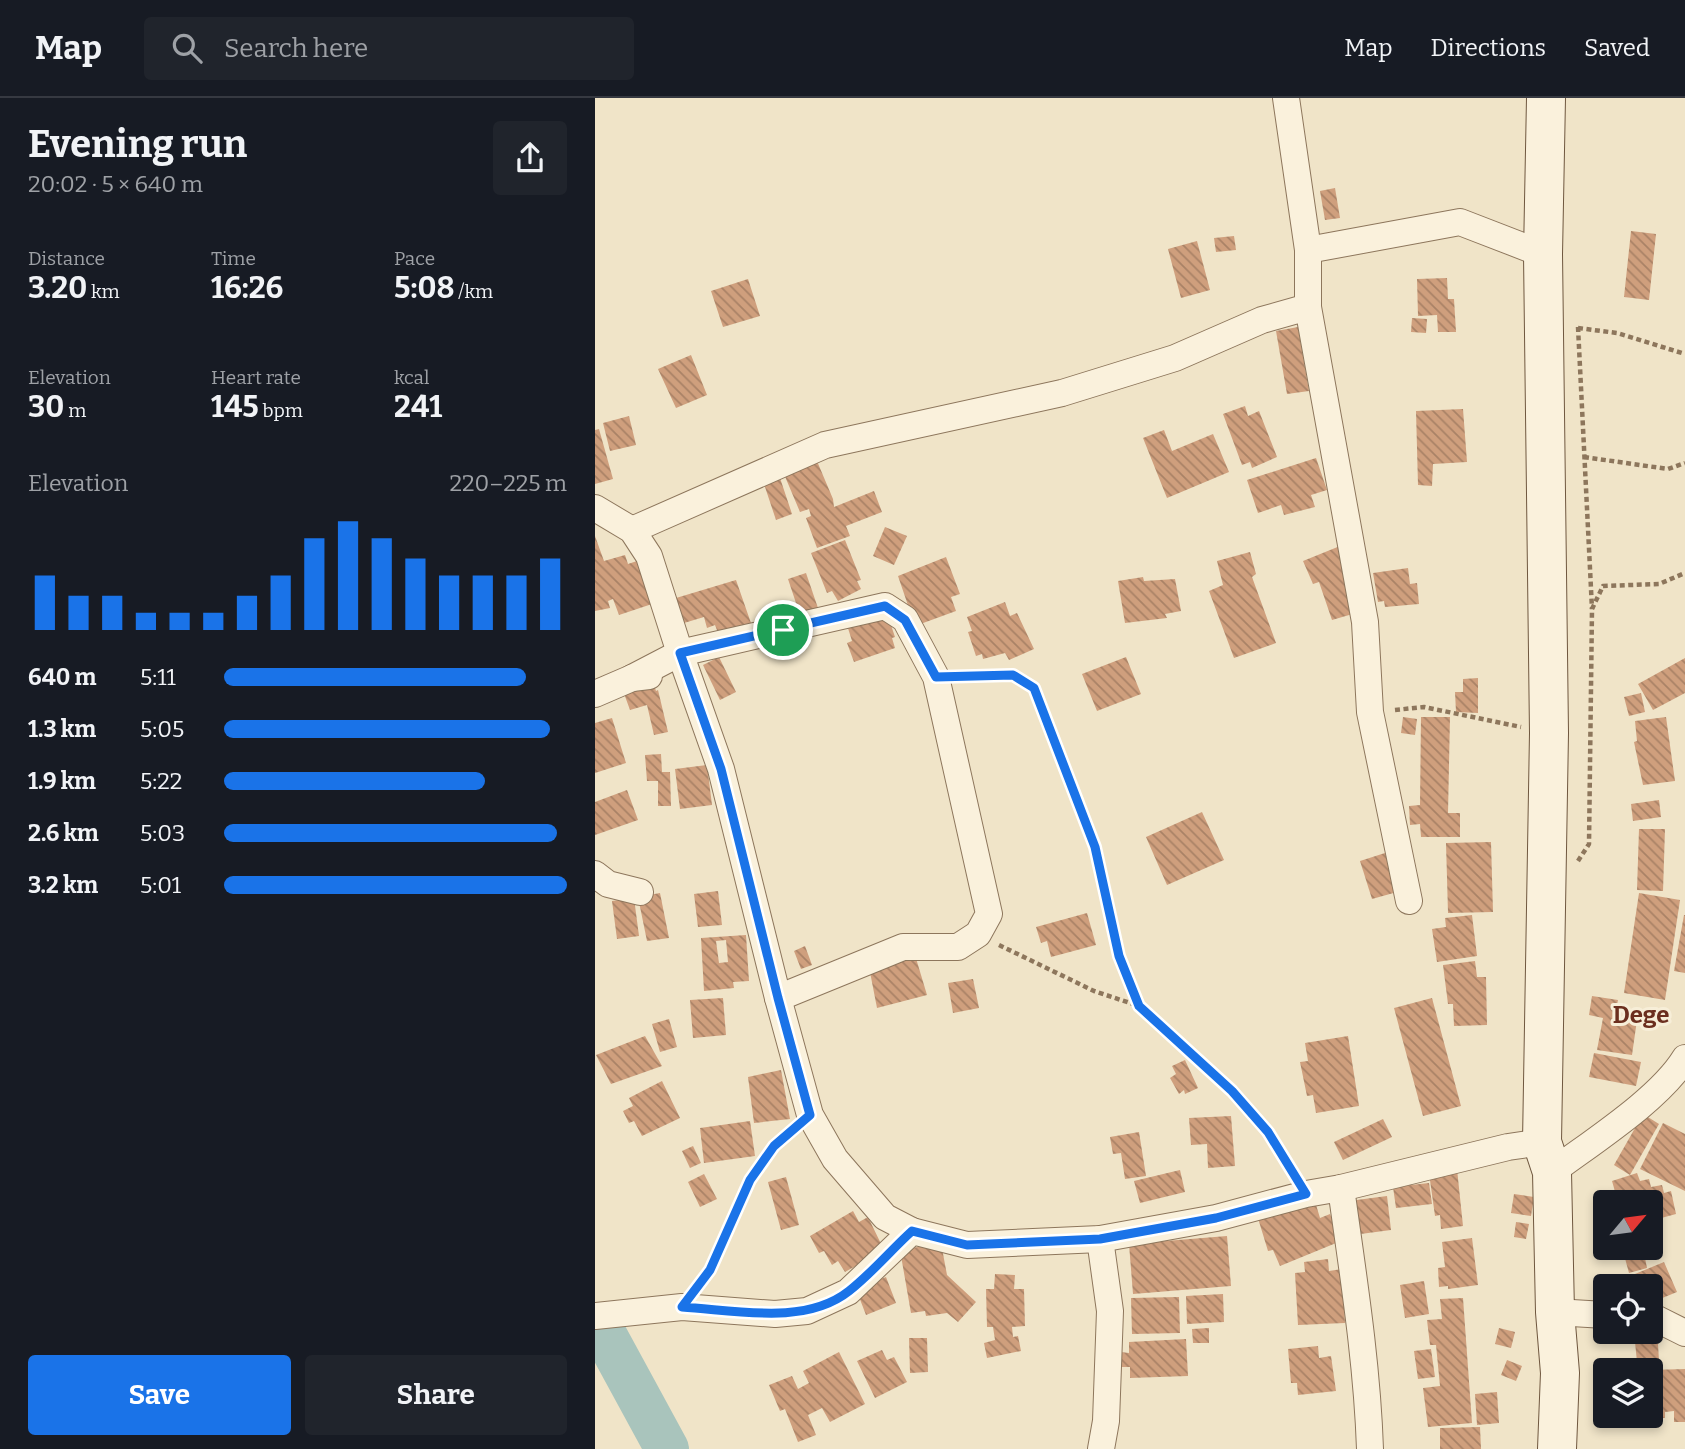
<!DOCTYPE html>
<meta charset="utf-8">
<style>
body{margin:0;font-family:Bitter,serif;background:#20242c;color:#f1f3f6;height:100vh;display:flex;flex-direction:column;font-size:26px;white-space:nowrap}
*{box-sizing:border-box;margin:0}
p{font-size:23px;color:#9ea1a6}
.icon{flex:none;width:38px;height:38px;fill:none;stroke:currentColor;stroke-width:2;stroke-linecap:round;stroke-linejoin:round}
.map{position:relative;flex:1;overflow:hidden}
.side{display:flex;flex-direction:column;background:#171b24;width:595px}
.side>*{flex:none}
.needle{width:46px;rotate:61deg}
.tools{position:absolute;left:998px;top:1092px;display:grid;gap:14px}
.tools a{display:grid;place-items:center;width:70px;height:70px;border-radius:7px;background:#171b24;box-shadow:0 4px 10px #0003;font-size:35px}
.pin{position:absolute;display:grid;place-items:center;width:60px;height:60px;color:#fff;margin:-30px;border:4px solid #fff;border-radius:50%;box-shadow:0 2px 7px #0007}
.round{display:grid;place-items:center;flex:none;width:74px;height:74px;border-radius:7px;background:#20242c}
.head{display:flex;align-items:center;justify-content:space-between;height:119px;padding:0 28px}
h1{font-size:38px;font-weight:700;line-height:52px}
.stats{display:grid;grid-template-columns:repeat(3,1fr);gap:10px;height:119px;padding:7px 28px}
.stats div{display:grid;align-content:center}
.stats b{font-size:30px;font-weight:700}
.stats small{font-size:19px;font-weight:400}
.stats p{font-size:19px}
.chart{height:196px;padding:14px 28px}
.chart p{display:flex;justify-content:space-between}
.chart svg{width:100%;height:126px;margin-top:7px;stroke:#1a73e8;stroke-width:6}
.button{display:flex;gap:14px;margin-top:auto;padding:14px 28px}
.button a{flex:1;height:80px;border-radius:7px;background:#1a73e8;color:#fff;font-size:28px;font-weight:700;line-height:80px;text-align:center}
.button a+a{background:#20242c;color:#f1f3f6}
ul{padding:0 28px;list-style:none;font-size:23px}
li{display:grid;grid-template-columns:112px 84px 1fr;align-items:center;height:52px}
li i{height:18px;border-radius:9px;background:#1a73e8}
header{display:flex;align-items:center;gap:42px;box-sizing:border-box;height:98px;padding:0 35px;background:#171b24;border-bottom:2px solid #363941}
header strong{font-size:33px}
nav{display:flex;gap:38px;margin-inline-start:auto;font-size:24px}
.search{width:490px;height:63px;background:#20242c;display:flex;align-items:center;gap:18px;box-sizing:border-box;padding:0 24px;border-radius:7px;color:#9ea1a6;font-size:26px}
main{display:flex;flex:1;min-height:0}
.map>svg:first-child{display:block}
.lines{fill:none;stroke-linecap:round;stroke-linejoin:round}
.river{stroke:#a9c4bc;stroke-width:44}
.building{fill:url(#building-back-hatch);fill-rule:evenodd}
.street-casing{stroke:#8d765c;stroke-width:28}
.secondary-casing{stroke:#6f573f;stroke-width:40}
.path{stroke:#8d765c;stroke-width:4.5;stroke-dasharray:5 3.5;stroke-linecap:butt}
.street{stroke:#faf1dc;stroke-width:26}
.secondary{stroke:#faf1dc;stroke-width:38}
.route-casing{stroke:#fff;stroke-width:14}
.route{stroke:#1a73e8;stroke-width:9}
.labels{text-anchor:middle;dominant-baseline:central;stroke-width:6;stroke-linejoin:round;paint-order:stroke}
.quarter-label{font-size:24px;font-weight:bold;fill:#6b2e1e;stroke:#f7eed8}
</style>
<header>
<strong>Map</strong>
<div class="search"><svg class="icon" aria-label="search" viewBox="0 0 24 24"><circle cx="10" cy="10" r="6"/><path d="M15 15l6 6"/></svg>Search here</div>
<nav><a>Map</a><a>Directions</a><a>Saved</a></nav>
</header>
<main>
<section class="side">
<div class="head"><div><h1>Evening run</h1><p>20:02 · 5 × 640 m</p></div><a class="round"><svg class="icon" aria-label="share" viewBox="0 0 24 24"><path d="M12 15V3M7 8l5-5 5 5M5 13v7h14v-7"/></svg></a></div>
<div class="stats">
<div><p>Distance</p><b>3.20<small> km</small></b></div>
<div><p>Time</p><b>16:26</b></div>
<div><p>Pace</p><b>5:08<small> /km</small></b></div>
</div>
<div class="stats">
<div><p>Elevation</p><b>30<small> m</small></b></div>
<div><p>Heart rate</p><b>145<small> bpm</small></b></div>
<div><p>kcal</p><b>241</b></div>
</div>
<div class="chart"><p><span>Elevation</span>220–225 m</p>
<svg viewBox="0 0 160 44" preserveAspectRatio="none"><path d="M5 44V25M15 44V32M25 44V32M35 44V38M45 44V38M55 44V38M65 44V32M75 44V25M85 44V12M95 44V6M105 44V12M115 44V19M125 44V25M135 44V25M145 44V25M155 44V19"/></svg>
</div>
<ul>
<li><b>640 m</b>5:11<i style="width:88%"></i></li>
<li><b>1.3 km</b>5:05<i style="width:95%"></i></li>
<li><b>1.9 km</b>5:22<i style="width:76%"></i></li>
<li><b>2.6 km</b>5:03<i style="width:97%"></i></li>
<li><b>3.2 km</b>5:01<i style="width:100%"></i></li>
</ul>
<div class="button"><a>Save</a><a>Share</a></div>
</section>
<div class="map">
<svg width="1090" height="1351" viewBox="0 0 1090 1351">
<defs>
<pattern id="building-back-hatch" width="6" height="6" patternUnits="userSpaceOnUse" patternTransform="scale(1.75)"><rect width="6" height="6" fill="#cf9f7d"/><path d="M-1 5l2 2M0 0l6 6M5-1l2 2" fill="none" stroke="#a98266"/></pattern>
</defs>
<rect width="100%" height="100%" fill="#f0e4c8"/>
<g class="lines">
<path class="river" d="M10 1237 72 1351"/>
</g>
<g class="building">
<path d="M740 90 745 120 730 122 725 93Z"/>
<path d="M1036 133 1061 136 1054 202 1029 199Z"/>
<path d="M639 138 641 152 621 154 619 140Z"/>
<path d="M602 143 615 192 586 200 573 151Z"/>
<path d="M852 180 853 201H859L861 234H843L842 217 823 218 822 181Z"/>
<path d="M153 181 165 218 128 229 116 193Z"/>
<path d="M817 220 832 221 831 235 816 234Z"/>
<path d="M703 229 714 293 692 296 681 233Z"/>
<path d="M96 257 112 297 81 310 63 271Z"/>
<path d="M650 308 653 318 664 313 682 359 657 370 655 364 647 367 628 316Z"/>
<path d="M868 311 872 364 838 366 837 388 823 387 821 313Z"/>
<path d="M34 318 41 347 15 353 8 325Z"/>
<path d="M4 331 18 381 0 386V332Z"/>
<path d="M569 332 577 353 618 336 634 374 572 400 548 340Z"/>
<path d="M219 356 238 401 239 409 279 393 287 414 251 428 255 438 222 450 211 420 216 418 214 411 205 414 186 369Z"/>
<path d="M721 360 732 392 716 397 720 409 689 417 686 407 663 415 652 382Z"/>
<path d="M184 377 197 416 181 422 168 383Z"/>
<path d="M290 429 312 438 299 467 278 458Z"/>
<path d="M0 438 9 463 30 457 33 466 42 463 57 506 24 517 18 501 13 503 15 510 0 513Z"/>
<path d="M250 442 266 482 262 483 266 491 243 503 237 493 232 495 216 455Z"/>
<path d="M745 448 761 515 737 522 724 484 718 486 708 463Z"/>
<path d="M655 454 661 476 657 479 681 545 639 560 614 493 628 487 622 463Z"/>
<path d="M351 459 365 496 356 499 361 513 320 528 303 478Z"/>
<path d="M813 470 815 486 822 485 824 506 790 509 789 503 783 504 778 475Z"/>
<path d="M211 475 224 513 206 520 193 481Z"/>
<path d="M548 479 549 483 580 481 586 513 570 516 572 520 530 525 523 483Z"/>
<path d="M141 482 157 528 125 540 120 527 112 530 109 519 89 525 81 500Z"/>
<path d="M410 504 415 518 422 515 439 551 414 562 410 555 388 561 387 556 381 558 373 534 377 533 372 519Z"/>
<path d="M292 515 300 539 297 540 300 550 259 564 252 545 257 543 252 527Z"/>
<path d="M124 559 141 594 125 602 108 567Z"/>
<path d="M531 559 546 596 502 613 487 576Z"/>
<path d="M1090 560V595L1058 612 1043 586Z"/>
<path d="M883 580V615L861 614 860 594H868V581Z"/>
<path d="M57 581 61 593 63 592 73 634 59 637 52 607 35 612 27 590Z"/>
<path d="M1046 595 1050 614 1034 618 1029 599Z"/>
<path d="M808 619 822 621 820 637 806 635Z"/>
<path d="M826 619H855L853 715H865V739H826L825 726 815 727 814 708 825 707Z"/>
<path d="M1071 619 1080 683 1048 687 1039 644 1042 643 1040 623Z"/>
<path d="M17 620 31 665 0 675V625Z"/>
<path d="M66 656 67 674H75L76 708H63V683H52L50 657Z"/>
<path d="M112 667 117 707 85 711 80 671Z"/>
<path d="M32 692 43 722 0 737V704Z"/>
<path d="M1064 702 1066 719 1038 723 1036 706Z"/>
<path d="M607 714 629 762 572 787 551 739Z"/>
<path d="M1044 731H1070L1068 793 1042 792Z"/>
<path d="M896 744 898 814 853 815 851 745Z"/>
<path d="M790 755 802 794 777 801 765 763Z"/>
<path d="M123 793 127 827 103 829 99 796Z"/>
<path d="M65 795 74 840 52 843 43 799Z"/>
<path d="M1044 795 1085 802 1070 902 1029 895Z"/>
<path d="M39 800 44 838 22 841 17 803Z"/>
<path d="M492 815 501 847 456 859 452 843 446 845 441 829Z"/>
<path d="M877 817 882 858 842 864 837 831 851 829 850 820Z"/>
<path d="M1089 817H1090V875L1079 873Z"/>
<path d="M151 837 154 883 138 884 139 890 109 893 106 840ZM131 842 133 864 124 865 121 843Z"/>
<path d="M210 848 217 867 206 871 199 853Z"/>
<path d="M320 857 332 897 282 910 275 874Z"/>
<path d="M880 863 882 879H891L892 927 859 928 858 906H853L848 867Z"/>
<path d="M378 881 384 910 358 915 353 885Z"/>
<path d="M997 898 1023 902 1021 912 1043 915 1037 957 1002 952 1008 920 994 917Z"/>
<path d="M128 900 131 937 98 940 95 902Z"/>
<path d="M837 900 866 1008 828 1018 799 910Z"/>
<path d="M74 921 82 949 65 954 57 926Z"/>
<path d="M50 938 67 968 16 986 1 957Z"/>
<path d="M753 938 764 1008 721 1015 718 997 712 998 705 964 713 963 710 945Z"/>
<path d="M999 955 1046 964 1041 988 994 979Z"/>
<path d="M590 962 603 990 590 996 589 992 584 996 575 980 581 976 577 968Z"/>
<path d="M186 972 195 1021 159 1025 153 979Z"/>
<path d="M67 983 85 1020 47 1038 39 1023 34 1025 28 1013 38 1008 34 1000Z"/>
<path d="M1048 1016 1064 1026 1035 1077 1019 1067Z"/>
<path d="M636 1018 640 1068 613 1070 612 1046 596 1047 594 1020Z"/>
<path d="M788 1021 797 1039 748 1062 739 1044Z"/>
<path d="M155 1023 160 1058 109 1065 105 1030Z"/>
<path d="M1068 1025 1090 1036V1093L1045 1071Z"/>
<path d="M544 1034 551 1078 530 1081 526 1055 518 1056 515 1039Z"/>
<path d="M98 1048 106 1065 95 1070 87 1053Z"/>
<path d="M862 1071 868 1128 846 1131 845 1117 840 1118 834 1075Z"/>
<path d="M585 1072 590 1094 545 1105 539 1083Z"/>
<path d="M1042 1075 1045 1083 1054 1081 1056 1089 1067 1087 1069 1095 1076 1093 1081 1116 1055 1123V1104H1023L1017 1083Z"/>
<path d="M109 1076 122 1101 105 1109 93 1084Z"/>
<path d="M191 1079 204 1127 186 1132 173 1084Z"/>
<path d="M834 1085 837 1106 801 1110 798 1089Z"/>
<path d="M919 1096 939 1099 936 1118 916 1115Z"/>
<path d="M792 1098 796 1132 758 1137 754 1103Z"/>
<path d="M719 1100 725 1120 735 1116 746 1143 685 1168 678 1152 673 1153 662 1117Z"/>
<path d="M258 1113 264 1124 273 1119 289 1152 250 1174 243 1163 237 1167 229 1153 224 1155 215 1138Z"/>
<path d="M921 1124 934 1126 931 1141 919 1139Z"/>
<path d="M632 1138 636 1188 538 1196 534 1146Z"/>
<path d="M877 1140 883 1187 853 1191V1188L844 1189 843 1170 850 1169 847 1144Z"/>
<path d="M346 1145 352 1177 381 1204 363 1224 352 1215 331 1218 330 1213 316 1215 305 1152Z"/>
<path d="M1019 1150H1048L1052 1170 1034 1175 1028 1153 1020 1155Z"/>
<path d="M733 1161 734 1173 747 1171 750 1225 703 1227 700 1175 710 1174 709 1164Z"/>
<path d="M1069 1164 1082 1194 1055 1205V1188H1045L1040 1176Z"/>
<path d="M400 1176 420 1177 419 1191H429L430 1228 417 1229 418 1239 423 1238 426 1253 392 1260 389 1245 400 1242 398 1229H392L391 1191H399Z"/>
<path d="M291 1179 301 1205 271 1217 261 1191Z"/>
<path d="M829 1183 834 1216 810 1220 805 1187Z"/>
<path d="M628 1196 629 1224 592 1226 591 1198Z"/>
<path d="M584 1199 585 1235 537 1236 536 1200Z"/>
<path d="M868 1200 877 1325 833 1329 828 1290 845 1288 841 1247H835L832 1222 847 1221 845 1201Z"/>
<path d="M1062 1229 1064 1263 1042 1264 1039 1234H1055Z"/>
<path d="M614 1230V1245H598L597 1231Z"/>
<path d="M904 1230 920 1234 916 1250 900 1246Z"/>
<path d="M314 1240H332L333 1274 315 1275Z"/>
<path d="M591 1241 593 1278 535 1280V1269H525L526 1254 534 1255V1244Z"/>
<path d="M723 1248 724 1260 736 1258 741 1293 703 1297 702 1285H696L693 1251Z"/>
<path d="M836 1251 840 1279 823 1281 819 1253Z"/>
<path d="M287 1252 292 1262 299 1259 312 1284 280 1300 262 1263Z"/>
<path d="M244 1254 270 1306 235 1324 227 1310 213 1317 221 1337 203 1344 190 1311 185 1313 174 1287 197 1278 203 1291 214 1285 208 1273Z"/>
<path d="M912 1262 927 1268 921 1283 906 1277Z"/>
<path d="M1090 1271V1324H1079V1313L1070 1314V1320L1037 1321V1318H1055V1272Z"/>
<path d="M902 1294 904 1325 882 1327 880 1296Z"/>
<path d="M885 1329 886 1351H845V1330Z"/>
</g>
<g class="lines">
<defs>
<g id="street">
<path d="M713 152 865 124 948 156"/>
<path d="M713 209 770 524 775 614 814 803"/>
<path d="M0 410 37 432 54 458 85 555 126 671 183 900 215 1017 240 1061 290 1119 317 1133"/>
<path d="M37 432 230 347 467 295 580 260 667 222 713 209V152L691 0"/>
<path d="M37 580 85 555 290 508 310 521 341 579 394 816 383 836 363 849H308L183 900"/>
<path d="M0 596 37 580 54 578"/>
<path d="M0 776 13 786 45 794"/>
<path d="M957 1074C997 1044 1065 1001 1090 960"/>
<path d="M746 1090C758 1177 772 1263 775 1351"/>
<path d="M505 1141 515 1213 511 1323 506 1351"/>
<path d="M960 1214 1010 1217"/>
<path d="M0 1218 87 1209 180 1216 212 1213 253 1194 317 1133 372 1147 505 1141 621 1120 711 1096 746 1090 913 1049 947 1044"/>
<path d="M1055 1221H1062L1090 1235"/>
</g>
<path id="secondary" d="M951 0 948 156 954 635 947 1044 957 1074 960 1214 965 1275 962 1351"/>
</defs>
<use href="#street" class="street-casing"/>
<use href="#secondary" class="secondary-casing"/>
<g class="path">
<path d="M983 229 997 511"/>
<path d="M983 230 1022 235 1090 256"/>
<path d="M989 359 1073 371 1090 365"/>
<path d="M364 578 418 577 439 590 500 749 524 858 544 908 637 993 673 1034 697 1074"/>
<path d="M800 612 829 609 926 629"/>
<path d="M983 763 994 746 997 511 1008 488 1064 486 1090 475"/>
<path d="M404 847 499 893 544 908"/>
<path d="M105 1186C128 1155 136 1116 155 1083 165 1064 180 1047 196 1033"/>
</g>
<use href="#street" class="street"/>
<use href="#secondary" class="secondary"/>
</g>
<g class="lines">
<defs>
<path id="route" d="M290 508 310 522 341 579 418 577 439 590 500 749 524 858 544 908 637 993 673 1034 711 1096 621 1120 505 1141 372 1147 317 1133C296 1152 277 1175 254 1193 210 1228 140 1212 87 1209L115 1172 155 1082 179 1048 215 1017 183 900 126 671 85 555Z"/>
</defs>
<use href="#route" class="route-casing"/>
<use href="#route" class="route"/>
</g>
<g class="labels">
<g class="quarter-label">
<text x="1046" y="917">Dege</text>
</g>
</g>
</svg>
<div class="tools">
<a><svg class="needle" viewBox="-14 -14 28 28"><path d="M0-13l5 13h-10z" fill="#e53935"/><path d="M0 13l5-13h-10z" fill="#9ea1a6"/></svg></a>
<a><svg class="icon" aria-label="locate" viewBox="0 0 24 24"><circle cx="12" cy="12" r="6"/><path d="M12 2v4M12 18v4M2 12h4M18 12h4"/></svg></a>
<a><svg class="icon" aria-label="layers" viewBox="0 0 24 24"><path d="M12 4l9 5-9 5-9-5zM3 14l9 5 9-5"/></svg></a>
</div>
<div class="pin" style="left:188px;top:532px;background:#1e9e55"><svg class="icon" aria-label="arrive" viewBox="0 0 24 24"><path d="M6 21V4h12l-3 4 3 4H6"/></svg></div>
</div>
</main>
